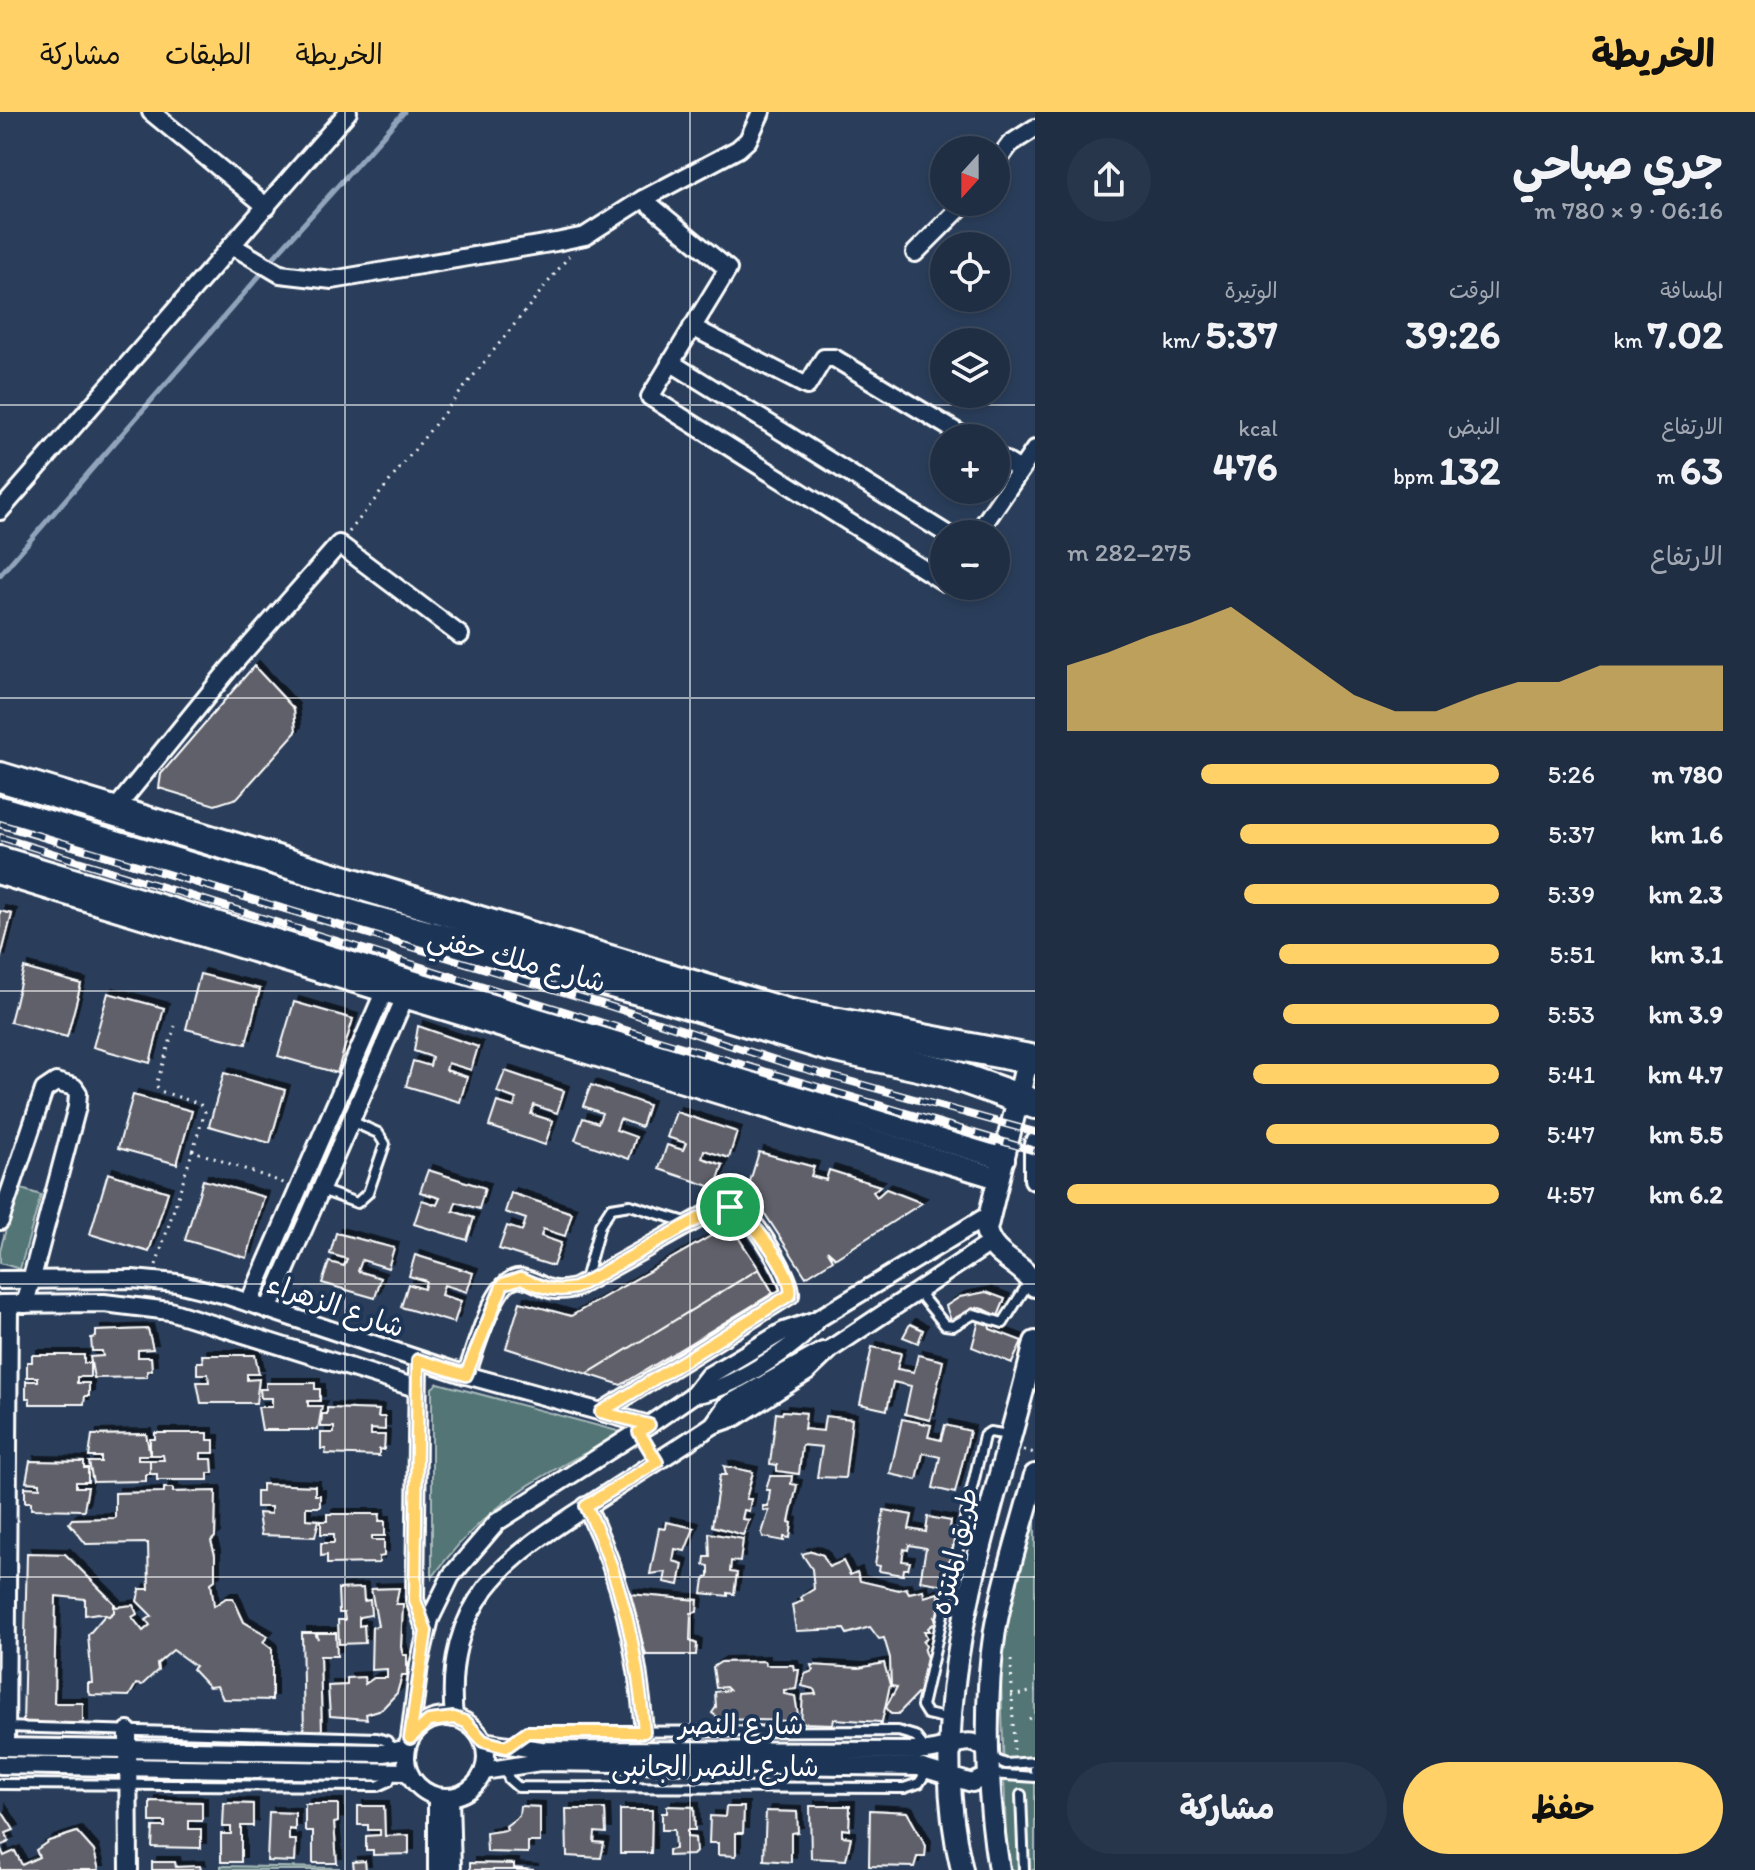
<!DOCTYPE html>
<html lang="ar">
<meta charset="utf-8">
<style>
body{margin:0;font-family:Itim,"Playpen Sans Arabic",sans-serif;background:#28364b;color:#f1f3f6;direction:rtl;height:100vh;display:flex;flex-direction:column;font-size:30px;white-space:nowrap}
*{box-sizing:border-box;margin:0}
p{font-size:26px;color:#a2a8b2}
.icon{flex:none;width:44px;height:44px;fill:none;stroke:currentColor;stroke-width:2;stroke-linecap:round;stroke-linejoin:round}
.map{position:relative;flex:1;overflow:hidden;direction:ltr}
.details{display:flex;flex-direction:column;background:#202e44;width:720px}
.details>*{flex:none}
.needle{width:52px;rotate:201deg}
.fabs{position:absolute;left:930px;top:24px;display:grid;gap:16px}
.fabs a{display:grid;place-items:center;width:80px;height:80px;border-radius:50%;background:#202e44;box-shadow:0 4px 12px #0003,0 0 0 2px #3d4a5d;font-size:40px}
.pin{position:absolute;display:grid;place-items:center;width:68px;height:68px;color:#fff;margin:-34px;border:4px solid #fff;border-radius:50%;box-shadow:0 2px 8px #0007}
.round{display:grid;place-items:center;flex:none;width:84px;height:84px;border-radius:42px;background:#28364b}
.overview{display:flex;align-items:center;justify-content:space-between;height:136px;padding:0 32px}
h1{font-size:44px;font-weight:700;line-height:60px}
.stats{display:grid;grid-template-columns:repeat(3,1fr);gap:12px;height:136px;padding:8px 32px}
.stats div{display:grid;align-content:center}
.stats b{font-size:40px;font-weight:700}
.stats small{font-size:22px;font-weight:400}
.stats p{font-size:22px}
.chart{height:224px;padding:16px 32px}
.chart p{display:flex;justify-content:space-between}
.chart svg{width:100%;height:144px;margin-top:8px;fill:#ffd166;opacity:.7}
.action{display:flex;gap:16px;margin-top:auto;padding:16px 32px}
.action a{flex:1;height:92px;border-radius:48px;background:#ffd166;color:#111;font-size:32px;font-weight:700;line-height:92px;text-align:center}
.action a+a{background:#28364b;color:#f1f3f6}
ul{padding:0 32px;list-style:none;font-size:26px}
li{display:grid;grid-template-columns:128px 96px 1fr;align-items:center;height:60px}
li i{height:20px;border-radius:10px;background:#ffd166}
header{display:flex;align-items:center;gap:48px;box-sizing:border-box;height:112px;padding:0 40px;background:#ffd166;color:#111}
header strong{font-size:38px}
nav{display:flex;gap:44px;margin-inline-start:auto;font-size:28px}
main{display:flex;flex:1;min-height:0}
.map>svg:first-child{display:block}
.green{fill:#537576;stroke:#a9baba;stroke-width:2}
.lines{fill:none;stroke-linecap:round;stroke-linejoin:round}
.stream{stroke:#92a4bb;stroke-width:5}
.building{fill:#60616a;stroke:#fff;stroke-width:2;filter:url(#shadow)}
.service-casing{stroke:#fff;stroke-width:14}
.minor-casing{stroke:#fff;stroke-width:22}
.tertiary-casing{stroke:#fff;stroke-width:26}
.trunk-casing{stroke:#fff;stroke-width:34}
.path{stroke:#fff;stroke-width:3;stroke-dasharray:2 6;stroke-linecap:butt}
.service{stroke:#1d3557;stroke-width:8}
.minor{stroke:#1d3557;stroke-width:16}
.tertiary{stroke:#1d3557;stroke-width:20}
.trunk{stroke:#1d3557;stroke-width:28}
.rail-casing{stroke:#fff;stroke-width:8}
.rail{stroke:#1d3557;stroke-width:5;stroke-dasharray:15;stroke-linecap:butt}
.route-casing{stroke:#fff;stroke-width:16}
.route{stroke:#ffd166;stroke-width:10}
.grid{fill:none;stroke:#fff;stroke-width:2;stroke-opacity:0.55}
.labels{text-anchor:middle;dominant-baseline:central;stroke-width:8;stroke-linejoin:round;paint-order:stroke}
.street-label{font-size:28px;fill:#fff;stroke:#1d3557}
</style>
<header>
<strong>الخريطة</strong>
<nav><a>الخريطة</a><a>الطبقات</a><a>مشاركة</a></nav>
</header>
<main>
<section class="details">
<div class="overview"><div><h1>جري صباحي</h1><p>06:16 · 9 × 780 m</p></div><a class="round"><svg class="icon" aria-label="share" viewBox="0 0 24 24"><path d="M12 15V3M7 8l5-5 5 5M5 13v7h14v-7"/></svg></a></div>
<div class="stats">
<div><p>المسافة</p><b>7.02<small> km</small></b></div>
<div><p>الوقت</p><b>39:26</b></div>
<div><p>الوتيرة</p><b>5:37<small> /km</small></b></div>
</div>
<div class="stats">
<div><p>الارتفاع</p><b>63<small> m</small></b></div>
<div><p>النبض</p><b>132<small> bpm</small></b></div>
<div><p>kcal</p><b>476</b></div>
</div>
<div class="chart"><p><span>الارتفاع</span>275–282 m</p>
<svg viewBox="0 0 160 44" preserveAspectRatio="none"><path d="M0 44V24L10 20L20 15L30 11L40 6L50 15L60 24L70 33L80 38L90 38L100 33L110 29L120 29L130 24L140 24L150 24L160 24V44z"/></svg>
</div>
<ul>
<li><b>780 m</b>5:26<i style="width:69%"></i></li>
<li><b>1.6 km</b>5:37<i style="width:60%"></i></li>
<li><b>2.3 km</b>5:39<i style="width:59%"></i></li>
<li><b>3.1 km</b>5:51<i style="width:51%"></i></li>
<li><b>3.9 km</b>5:53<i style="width:50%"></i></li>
<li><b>4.7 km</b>5:41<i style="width:57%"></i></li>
<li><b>5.5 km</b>5:47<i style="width:54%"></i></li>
<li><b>6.2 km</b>4:57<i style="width:100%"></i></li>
</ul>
<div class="action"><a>حفظ</a><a>مشاركة</a></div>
</section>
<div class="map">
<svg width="1035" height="1758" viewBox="0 0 1035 1758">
<defs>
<filter id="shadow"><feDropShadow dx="5" dy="-5" stdDeviation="0" flood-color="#0009"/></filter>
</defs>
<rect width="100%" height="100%" fill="#2a3e5b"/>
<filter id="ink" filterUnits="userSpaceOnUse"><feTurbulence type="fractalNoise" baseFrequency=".0125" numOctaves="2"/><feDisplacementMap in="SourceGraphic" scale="16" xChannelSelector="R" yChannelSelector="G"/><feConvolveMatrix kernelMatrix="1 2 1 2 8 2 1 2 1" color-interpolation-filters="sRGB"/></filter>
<g filter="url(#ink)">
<g class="green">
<path d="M18 1076 41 1083 20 1157 0 1151V1138Z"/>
<path d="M438 1271 625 1321C545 1361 485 1391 432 1466V1276Z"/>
<path d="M1035 1392V1758H1007L1000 1536Z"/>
<path d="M221 1754 339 1756V1758H221Z"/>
</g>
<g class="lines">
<g class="stream">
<path d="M274 145 404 0"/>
<path d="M0 463 261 162"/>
</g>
</g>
<g class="building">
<path d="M254 554 294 597 296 620 237 686 215 693 159 676 161 662Z"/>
<path d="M0 799 12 802 0 849Z"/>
<path d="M24 856 81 872 67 925 10 910Z"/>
<path d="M200 862 260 877 246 932 186 917Z"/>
<path d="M108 881 164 896 150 951 93 935Z"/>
<path d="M294 890 353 907 337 961 278 944Z"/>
<path d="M418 914 478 935 471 958 448 951 446 958 467 965 460 990 406 974 413 949 430 954 432 945 414 939Z"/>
<path d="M505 959 564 979 557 1001 534 993 531 1002 553 1009 545 1033 489 1014 497 990 514 995 516 987 497 980Z"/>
<path d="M224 961 285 978 270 1031 209 1014Z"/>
<path d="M591 973 648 993 641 1015 620 1007 616 1018 636 1025 629 1047 575 1028 583 1006 598 1011 602 1001 583 994Z"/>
<path d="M133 983 192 999 177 1052 118 1036Z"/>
<path d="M676 1000 737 1020 729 1046 704 1038 702 1046 723 1053 715 1076 659 1057 667 1033 683 1038 686 1031 667 1025Z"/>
<path d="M759 1040 814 1055 811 1064 826 1068 829 1058 880 1074 873 1080 877 1085 886 1077 922 1091 836 1146 827 1138 833 1148 806 1165 748 1076Z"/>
<path d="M428 1058 485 1076 479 1097 456 1090 453 1099 474 1106 467 1128 414 1112 422 1088 437 1093 440 1086 420 1080Z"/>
<path d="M108 1061 168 1080 149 1140 90 1122Z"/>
<path d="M203 1068 264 1085 247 1146 185 1128Z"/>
<path d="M511 1081 572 1101 565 1124 543 1117 541 1124 561 1131 553 1154 499 1137 507 1114 522 1119 526 1107 505 1100Z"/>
<path d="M730 1113 759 1157 587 1262 506 1236 520 1190 571 1204Z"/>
<path d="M336 1121 394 1136 388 1156 362 1148 358 1159 381 1166 375 1186 322 1171 329 1150 344 1154 347 1147 330 1142Z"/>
<path d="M415 1143 473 1161 467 1180 444 1173 441 1183 461 1189 454 1211 401 1195 408 1172 424 1177 426 1169 409 1164Z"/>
<path d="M759 1157 773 1181 621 1273 587 1262Z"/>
<path d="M986 1180 1005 1187 998 1204 980 1195 970 1198 952 1212 946 1194 960 1185Z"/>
<path d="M979 1209 989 1213 990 1217 1022 1229 1012 1251 972 1235Z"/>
<path d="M910 1212 923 1218 918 1231 903 1225Z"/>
<path d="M148 1217 153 1237 138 1238V1245H151L152 1258 147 1259V1265L94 1266 90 1245 103 1244 102 1239H92L91 1226 96 1225V1219Z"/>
<path d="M872 1235 901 1241 897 1257 914 1260 918 1243 943 1249 930 1308 905 1302 911 1274 893 1270 887 1298 860 1292Z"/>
<path d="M32 1243H84V1251H90V1265H77V1271H89V1284H85L84 1292H30V1286H26V1269H38V1265H27V1250H32Z"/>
<path d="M202 1243H255L259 1262H247V1268L259 1267 256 1291H201L197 1270H209L208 1262H197V1250H203Z"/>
<path d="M266 1271H315V1277H320V1289H308V1294H322L318 1318H262L258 1295H272V1286H261L260 1277H266Z"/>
<path d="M327 1296 379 1298 378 1305H385V1318L371 1317V1323H385L384 1338 379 1337V1344L325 1342 326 1337H321V1321H334V1315H321L322 1302H327Z"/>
<path d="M783 1299 806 1301 804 1317 823 1319 825 1304 852 1307 845 1366 817 1365 822 1335 802 1333 799 1362 777 1359V1353L770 1352 776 1301 782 1302Z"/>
<path d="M902 1307 931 1313 928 1325 941 1328 945 1313 970 1319 955 1381 933 1376 940 1345 923 1341 917 1368 890 1362Z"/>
<path d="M155 1321H208V1328H214V1341H201V1347H212L213 1361H208V1368H157V1362H150V1348H164L163 1343H150V1327H155Z"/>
<path d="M146 1322 150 1343H138V1348H150V1362H146V1369L93 1370 89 1350H101V1345H89L92 1323Z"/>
<path d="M30 1349 84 1350V1356H88V1370H76V1375H88L84 1398 31 1397V1390H25V1375L40 1376V1371L26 1370Z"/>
<path d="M724 1354 753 1360 746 1387H751L749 1399 744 1398 742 1407 749 1408 743 1423 712 1414 720 1363H726Z"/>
<path d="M770 1364H792L791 1372 797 1373 789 1410 792 1411 790 1426 784 1425V1429L763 1425 762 1421 769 1399 763 1398V1394H768L770 1378H766Z"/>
<path d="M262 1372 315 1374V1383H320V1395H306V1407L319 1408 315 1425 261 1423 258 1401 271 1402V1395H256V1379H262Z"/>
<path d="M164 1376H173V1380L216 1379 215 1425 211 1429 215 1443V1468L211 1471 214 1494 226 1486H233L244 1510 268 1524 263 1530 272 1537V1588L223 1587 217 1574 209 1575 192 1557 195 1554 173 1538 157 1552 158 1558 142 1573 136 1572 129 1584 91 1583 88 1579V1571H92L88 1523 107 1501 109 1504 114 1500V1491L116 1495 133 1493 137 1502 132 1505 143 1519 150 1513 146 1508 152 1504 137 1489 140 1477H149L148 1431 86 1432 69 1411 72 1407 115 1406V1381L164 1380Z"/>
<path d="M884 1398 912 1403 909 1417 926 1420 928 1405 951 1409 950 1416 957 1418 949 1470 944 1473 920 1469 926 1436 909 1433 908 1438 904 1437 902 1449 910 1450 908 1457H904L903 1463 879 1459 880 1454 875 1453Z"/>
<path d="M327 1402H380L379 1409H385V1424H372V1428H384V1444L379 1445V1451L327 1452V1443L321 1444V1431H334V1422H321V1409H327Z"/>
<path d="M666 1410 694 1416 685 1439 675 1437 673 1449 683 1452 679 1473 664 1470 666 1460 650 1462 659 1416 665 1417Z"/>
<path d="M709 1421 743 1427 740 1450 731 1449 730 1460 737 1461 734 1482 728 1481V1484L702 1481 704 1467 709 1464V1454L704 1453 705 1445H710Z"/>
<path d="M812 1439 823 1443 829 1455 843 1449 850 1463 857 1460 860 1469 899 1478 906 1476 909 1481 923 1478 924 1485 938 1481 940 1492 938 1503 934 1505 937 1509 928 1516 930 1519H924L927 1525 923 1530 926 1534 924 1539 929 1550 922 1577 898 1602H891L886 1595 897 1575 891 1574 890 1546 884 1526 879 1527 870 1515 847 1522 844 1517 796 1519 792 1493 803 1489 801 1485 814 1477 812 1457 802 1442Z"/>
<path d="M27 1441 65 1442 114 1491V1500L109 1504 98 1501 85 1503V1487L56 1484 54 1591H83V1613L23 1612Z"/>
<path d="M363 1476 364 1489 370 1488 371 1503 359 1505V1514L364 1513 365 1531 339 1532 338 1508H345L344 1501H339L338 1477Z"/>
<path d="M399 1476 396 1492H403L401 1535 403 1543H407V1564H402L397 1581 382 1597 366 1602 367 1607 330 1604 328 1574 347 1573V1566L364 1565 365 1572 374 1566H387V1557L371 1558 372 1515 378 1514 371 1477Z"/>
<path d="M629 1482 698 1488 697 1500 691 1501 690 1529 697 1532 696 1543H646Z"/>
<path d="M302 1521H315L318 1527 317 1521H336L337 1544H320L322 1621H304Z"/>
<path d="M764 1549 766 1553H793L794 1558H799L796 1577 784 1578V1582L795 1584 798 1603H791L793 1609 720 1607 712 1601 716 1595 715 1580 729 1578 726 1575 716 1576 713 1555 721 1550Z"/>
<path d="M884 1551 890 1573 881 1614 880 1610 834 1607 833 1612 801 1611 803 1583 816 1582 814 1577 802 1574 805 1562 813 1559 811 1553 859 1556Z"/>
<path d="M150 1689 202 1690V1709H189V1717H201V1736L152 1735 153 1715H165V1710H150Z"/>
<path d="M224 1691 253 1692V1714H241V1750H221V1722H231V1715H223Z"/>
<path d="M305 1692H338V1710L334 1711 337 1751H313V1719H305Z"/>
<path d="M358 1694H384L385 1724 409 1723V1742L373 1743V1738H366V1724L380 1723V1718H368V1713H358Z"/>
<path d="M520 1694 540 1695V1730H528V1741L487 1740 486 1721 507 1718 506 1714 519 1704Z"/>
<path d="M667 1694 694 1695 695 1718H687V1725L695 1726 696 1740 693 1743 668 1744V1738L675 1737 674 1718H662V1701H667Z"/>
<path d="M810 1694H850L849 1718 842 1717V1724L851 1725 846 1748 811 1746Z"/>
<path d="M726 1695H744L743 1721H736V1744L718 1743V1731H709L710 1704 725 1705Z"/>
<path d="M566 1697H605L606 1721 595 1720 594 1730 604 1731 601 1746 567 1744Z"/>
<path d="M1 1698 14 1718 6 1721 9 1730 0 1734Z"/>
<path d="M620 1698H652L651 1741H620Z"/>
<path d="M870 1698 907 1700 926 1734 925 1745H917L914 1755 869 1754Z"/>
<path d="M766 1699 797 1700 798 1720 791 1721V1750L764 1748Z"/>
<path d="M269 1700 295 1701V1718L289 1717V1728H296L295 1750 267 1749Z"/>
<path d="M77 1720 94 1739 99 1758H0V1735L4 1744 15 1739 22 1753 39 1745 36 1738 49 1729Z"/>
<path d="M365 1749 366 1758H354L353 1750Z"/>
<path d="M152 1750H175L176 1755 200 1754 201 1758H152Z"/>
<path d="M470 1751 514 1752V1756L534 1758H470Z"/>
</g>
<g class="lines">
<defs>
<g id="service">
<path d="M321 1078 357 1091 368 1081 385 1032 378 1021 351 1009"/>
<path d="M585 1168 600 1113 611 1096 630 1093 689 1111"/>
<path d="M918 1180 945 1213 953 1214 974 1202 1003 1211 1029 1170"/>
<path d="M949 1607 927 1602 922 1594 984 1324 990 1320 1009 1323"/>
<path d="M5 1615 377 1626 387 1629 393 1639"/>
<path d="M508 1633 527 1620 898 1619 915 1624 926 1638"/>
<path d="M991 1646 1006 1652 1035 1650"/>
<path d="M504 1654 509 1667 518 1675 904 1676 919 1671 929 1656"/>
<path d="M1035 1657V1658"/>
<path d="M991 1662 1035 1665"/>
<path d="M0 1672 378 1674 389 1669 392 1661"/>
<path d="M1021 1683 1024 1758"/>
</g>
<g id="minor">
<path d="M151 0 267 95"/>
<path d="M996 51 1010 32 1035 16"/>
<path d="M643 87 728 157 650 285 944 470"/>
<path d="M233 134 280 162 332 168 556 130 585 124 643 87 738 37 748 28 761 0"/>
<path d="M915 141 966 90"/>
<path d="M692 215 807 274 824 246H834L967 326"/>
<path d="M670 250 947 422"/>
<path d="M996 343 1020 358"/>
<path d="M0 399 348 0"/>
<path d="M977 422 1035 337"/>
<path d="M113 700 229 557 339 432 460 523"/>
<path d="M0 1109 44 978 56 970 74 975 78 981 77 995 25 1192"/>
<path d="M0 1168 132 1167 177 1171 222 1182 466 1263 649 1313"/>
<path d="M249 1191 385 878"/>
<path d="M0 1192 104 1191 170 1199 416 1276"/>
<path d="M268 1198 405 885"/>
<path d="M418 1248 415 1488 426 1519"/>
<path d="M466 1263C475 1241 494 1161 522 1166 546 1171 544 1183 575 1176L716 1097C726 1096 734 1094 742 1100 755 1108 793 1169 790 1183L601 1300"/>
<path d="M694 1282C723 1282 802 1233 816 1208"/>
<path d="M713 1313 727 1293 823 1239"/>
<path d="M586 1394C622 1466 638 1540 644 1620"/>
<circle cx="446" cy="1645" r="40"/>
<path d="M454 1606C443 1490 505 1446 594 1390 634 1364 674 1339 713 1313L736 1305 807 1260 832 1236 990 1131"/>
<path d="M128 1619 129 1758"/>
<path d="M410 1626 419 1553 430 1507 451 1464 497 1410 649 1313 694 1282 708 1264 784 1219 816 1208 987 1104"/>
<path d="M483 1629 541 1638 926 1639C951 1638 975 1616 991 1646"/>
<path d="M0 1635 383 1641 406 1637"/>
<path d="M6 1635 9 1192"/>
<path d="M0 1653 408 1660"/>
<path d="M484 1659 540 1650 919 1655 972 1671 991 1662"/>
<path d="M437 1685V1758"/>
<path d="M450 1686 452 1758"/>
</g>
<g id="tertiary">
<path d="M0 745 1004 1047"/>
<path d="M0 762 998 1066"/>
<path d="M1028 946 986 1118C993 1147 1022 1149 1035 1174"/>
<path d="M1035 1032V1067"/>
<path d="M962 1758C919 1581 995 1401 1035 1230"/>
<path d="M999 1758C987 1682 983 1594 995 1518 1004 1466 1022 1414 1035 1363"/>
</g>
<g id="trunk">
<path d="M0 665 786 901 1035 948"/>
<path d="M0 699 359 805 661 884 827 934 945 960 1035 992"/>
</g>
</defs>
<use href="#service" class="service-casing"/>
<use href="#minor" class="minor-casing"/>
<use href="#tertiary" class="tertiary-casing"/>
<use href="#trunk" class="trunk-casing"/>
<g class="path">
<path d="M349 420 569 144"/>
<path d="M191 1038 284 1071"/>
<path d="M156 1153 205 1000 200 992 160 979 156 973 175 914"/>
<path d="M1023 1338 1035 1341"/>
<path d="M1011 1548 1014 1641"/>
<path d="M1011 1584 1035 1579"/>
<path d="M1029 1607 1035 1603"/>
</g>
<use href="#service" class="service"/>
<use href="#minor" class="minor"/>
<use href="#tertiary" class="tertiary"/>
<use href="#trunk" class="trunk"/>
<defs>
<g id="rail">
<path d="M0 712 600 891 794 954 1035 1020"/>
<path d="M0 725 645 924 1035 1039"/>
</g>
</defs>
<use href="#rail" class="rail-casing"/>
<use href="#rail" class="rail"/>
</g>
</g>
<g class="lines" filter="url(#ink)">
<defs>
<path id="route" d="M730 1095C749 1102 795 1162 790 1183L601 1300 649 1313 639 1320 657 1350 586 1394C622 1467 638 1540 644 1620H527L506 1635 483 1629 466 1610 454 1606 429 1609 410 1626 426 1519 415 1488 418 1248 466 1263 503 1172 521 1166C541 1174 552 1181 575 1176L716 1097Z"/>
</defs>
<use href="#route" class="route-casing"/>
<use href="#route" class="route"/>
</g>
<path class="grid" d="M345 0V1758M690 0V1758M0 293H1035M0 586H1035M0 879H1035M0 1172H1035M0 1465H1035"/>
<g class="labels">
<g class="street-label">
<text transform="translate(517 847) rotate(15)">شارع ملك حفني</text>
<text transform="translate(336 1193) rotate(19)">شارع الزهراء</text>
<text transform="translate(954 1439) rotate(-77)">طريق المنتزه</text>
<text x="741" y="1612">شارع النصر</text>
<text x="715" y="1654">شارع النصر الجانبى</text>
</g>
</g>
</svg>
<div class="fabs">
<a><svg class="needle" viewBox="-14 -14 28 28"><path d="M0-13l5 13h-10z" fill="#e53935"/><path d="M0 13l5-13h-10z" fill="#a2a8b2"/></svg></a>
<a><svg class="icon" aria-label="locate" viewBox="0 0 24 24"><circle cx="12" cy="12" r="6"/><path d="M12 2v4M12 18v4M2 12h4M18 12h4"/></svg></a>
<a><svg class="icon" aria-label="layers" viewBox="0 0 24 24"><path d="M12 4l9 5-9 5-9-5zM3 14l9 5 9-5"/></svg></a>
<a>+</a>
<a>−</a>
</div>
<div class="pin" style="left:730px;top:1095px;background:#1e9e55"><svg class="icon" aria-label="arrive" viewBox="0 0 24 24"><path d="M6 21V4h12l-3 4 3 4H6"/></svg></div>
</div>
</main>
